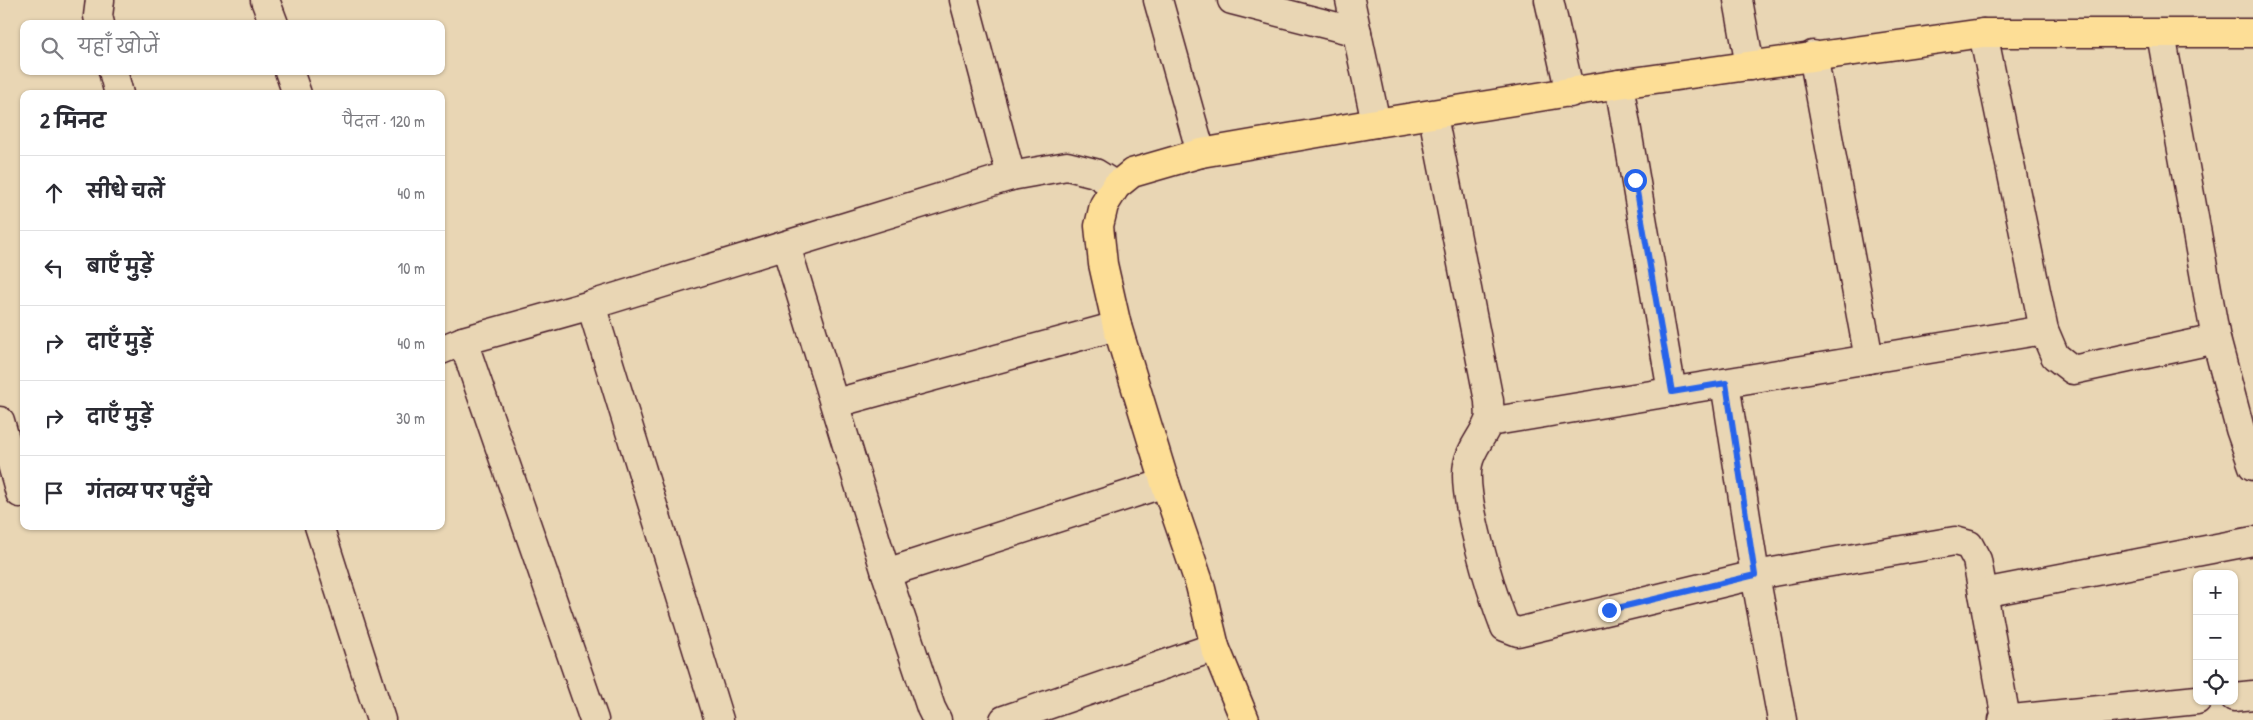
<!DOCTYPE html>
<html lang="hi">
<head>
<meta charset="utf-8">
<style>
  body { margin:0; font-family:"Patrick Hand","Playpen Sans Deva",sans-serif; background:#f7f7f7; color:#2b2b33 }
  .controls { position:absolute; right:15px; bottom:15px; display:grid; overflow:hidden; border-radius:10px; box-shadow:0 1px 4px #0004 }
  .controls button { width:45px; height:45px; display:grid; place-items:center; padding:0; border:0; border-bottom:1px solid #e1e1e2; background:#fff; color:#2b2b33; font:25px sans-serif }
  .stop { position:absolute; width:15px; height:15px; margin:-11px; border:4px solid #2563eb; border-radius:50%; background:#fff }
  .stop.end { background:#2563eb; border-color:#fff; box-shadow:0 1px 5px #0008 }
  .list { margin:0; padding:0; list-style:none }
  h2 { display:flex; justify-content:space-between; align-items:center; height:65px; margin:0; padding:0 20px; font-size:21px }
  h2 small { font-size:16px; font-weight:400; color:#7c7c81 }
  .list li { display:grid; grid-template-columns:32px 1fr auto; gap:15px; align-items:center; box-sizing:border-box; height:75px; padding:0 20px; border-top:1px solid #e1e1e2 }
  .list b { display:block; font-size:19px; white-space:nowrap }
  .list em { font-size:16px; font-style:normal; color:#7c7c81 }
  .icon { flex:none; width:28px; height:28px; fill:none; stroke:currentColor; stroke-width:2; stroke-linecap:round; stroke-linejoin:round }
  .map { position:relative; flex:none; width:2253px; height:720px; overflow:hidden }
  .search { position:absolute; background:#fff; box-shadow:0 1px 4px #0004; left:20px; top:20px; width:425px; height:55px; display:flex; align-items:center; gap:12px; box-sizing:border-box; padding:0 18px; border-radius:10px; color:#7c7c81; font-size:19px }
  .panel { position:absolute; background:#fff; box-shadow:0 1px 4px #0004; left:20px; top:90px; width:425px; height:440px; border-radius:10px }
  .map>svg:first-child { display:block }
  .lines { fill:none; stroke-linecap:round; stroke-linejoin:round }
  .minor-casing { stroke:#4a1f2b; stroke-width:31 }
  .major-casing { stroke:#4a1f2b; stroke-width:31 }
  .minor { stroke:#e9d6b4; stroke-width:28 }
  .major { stroke:#fdde96; stroke-width:28 }
  .route { stroke:#2563eb; stroke-width:6 }
</style>
</head>
<body>
<div class="map">
<svg width="2253" height="720" viewBox="0 0 2253 720">
  <rect width="100%" height="100%" fill="#e9d6b4"/>
  <filter id="ink" filterUnits="userSpaceOnUse"><feTurbulence type="fractalNoise" baseFrequency=".02" numOctaves="2"/><feDisplacementMap in="SourceGraphic" scale="10" xChannelSelector="R" yChannelSelector="G"/><feConvolveMatrix kernelMatrix="1 2 1 2 8 2 1 2 1" color-interpolation-filters="sRGB"/></filter>
  <g filter="url(#ink)">
    <g class="lines">
      <g class="minor-casing">
        <g id="minor">
          <polyline points="265,0 274,24"/>
          <polyline points="964,0 1011,176"/>
          <polyline points="1158,0 1201,153"/>
          <polyline points="1232,0 1357,32"/>
          <polyline points="1350,0 1376,123"/>
          <polyline points="1549,0 1570,93"/>
          <polyline points="1738,0 1750,66"/>
          <polyline points="100,24 98,16 100,0"/>
          <polyline points="1983,33 2044,330 2055,356 2073,370 2216,339"/>
          <polyline points="2161,34 2216,339 2240,429 2253,466"/>
          <polyline points="1813,55 1869,359"/>
          <polyline points="113,71 119,94"/>
          <polyline points="289,71 297,94"/>
          <polyline points="1619,84 1672,392"/>
          <path d="M 1433,116 L 1489,401 C 1489,407 1491,417 1488,423 C 1482,438 1471,448 1468,464 C 1461,496 1492,594 1505,627 L 1518,632 L 1755,575 L 1955,541 L 1969,545 L 1977,560 L 2006,719"/>
          <polyline points="786,246 886,573 931,708 937,720"/>
          <polyline points="591,305 719,720"/>
          <polyline points="463,341 594,720"/>
          <polyline points="441,350 463,341 591,305 1011,176 1067,166 1095,173 1116,186"/>
          <polyline points="1725,383 1755,575 1782,720"/>
          <polyline points="836,403 1117,326"/>
          <polyline points="0,421 20,493"/>
          <polyline points="1489,422 2044,330"/>
          <polyline points="319,526 381,720"/>
          <polyline points="886,573 1165,483"/>
          <polyline points="1983,593 2253,541"/>
          <polyline points="2234,697 2253,695"/>
          <polyline points="1004,720 1215,647"/>
          <polyline points="2003,720 2197,700"/>
        </g>
      </g>
      <g class="major-casing">
        <polyline id="major" points="1245,720 1215,647 1200,585 1165,483 1117,326 1103,264 1099,226 1104,205 1116,186 1132,173 1201,153 1376,123 1619,84 1983,33 2253,33"/>
      </g>
      <use href="#minor" class="minor"/>
      <use href="#major" class="major"/>
    </g>
  </g>
  <g class="lines" filter="url(#ink)">
    <polyline class="route" points="1609,610 1755,575 1726,383 1672,392 1635,180"/>
  </g>
</svg>
<div class="controls">
<button>+</button>
<button>−</button>
<button><svg class="icon" aria-label="locate" viewBox="0 0 24 24"><circle cx="12" cy="12" r="6"/><path d="M12 2v4M12 18v4M2 12h4M18 12h4"/></svg></button>
</div>
<div class="stop" style="left:1635px;top:180px"></div>
<div class="stop end" style="left:1609px;top:610px"></div>
<div class="search"><svg class="icon" aria-label="search" viewBox="0 0 24 24"><circle cx="10" cy="10" r="6"/><path d="M15 15l6 6"/></svg>यहाँ खोजें</div>
<section class="panel">
<h2>2 मिनट<small>पैदल · 120 m</small></h2>
<ul class="list">
<li><svg class="icon" aria-label="ahead" viewBox="0 0 24 24"><path d="M12 20V5M6 11l6-6 6 6"/></svg><div><b>सीधे चलें</b></div><em>40 m</em></li>
<li><svg class="icon" aria-label="left" viewBox="0 0 24 24"><path d="M17 20v-9H6M10 6l-5 5 5 5"/></svg><div><b>बाएँ मुड़ें</b></div><em>10 m</em></li>
<li><svg class="icon" aria-label="right" viewBox="0 0 24 24"><path d="M7 20v-9h11M14 6l5 5-5 5"/></svg><div><b>दाएँ मुड़ें</b></div><em>40 m</em></li>
<li><svg class="icon" aria-label="right" viewBox="0 0 24 24"><path d="M7 20v-9h11M14 6l5 5-5 5"/></svg><div><b>दाएँ मुड़ें</b></div><em>30 m</em></li>
<li><svg class="icon" aria-label="arrive" viewBox="0 0 24 24"><path d="M6 21V4h12l-3 4 3 4H6"/></svg><div><b>गंतव्य पर पहुँचे</b></div></li>
</ul>
</section>
</div>
</body>
</html>
